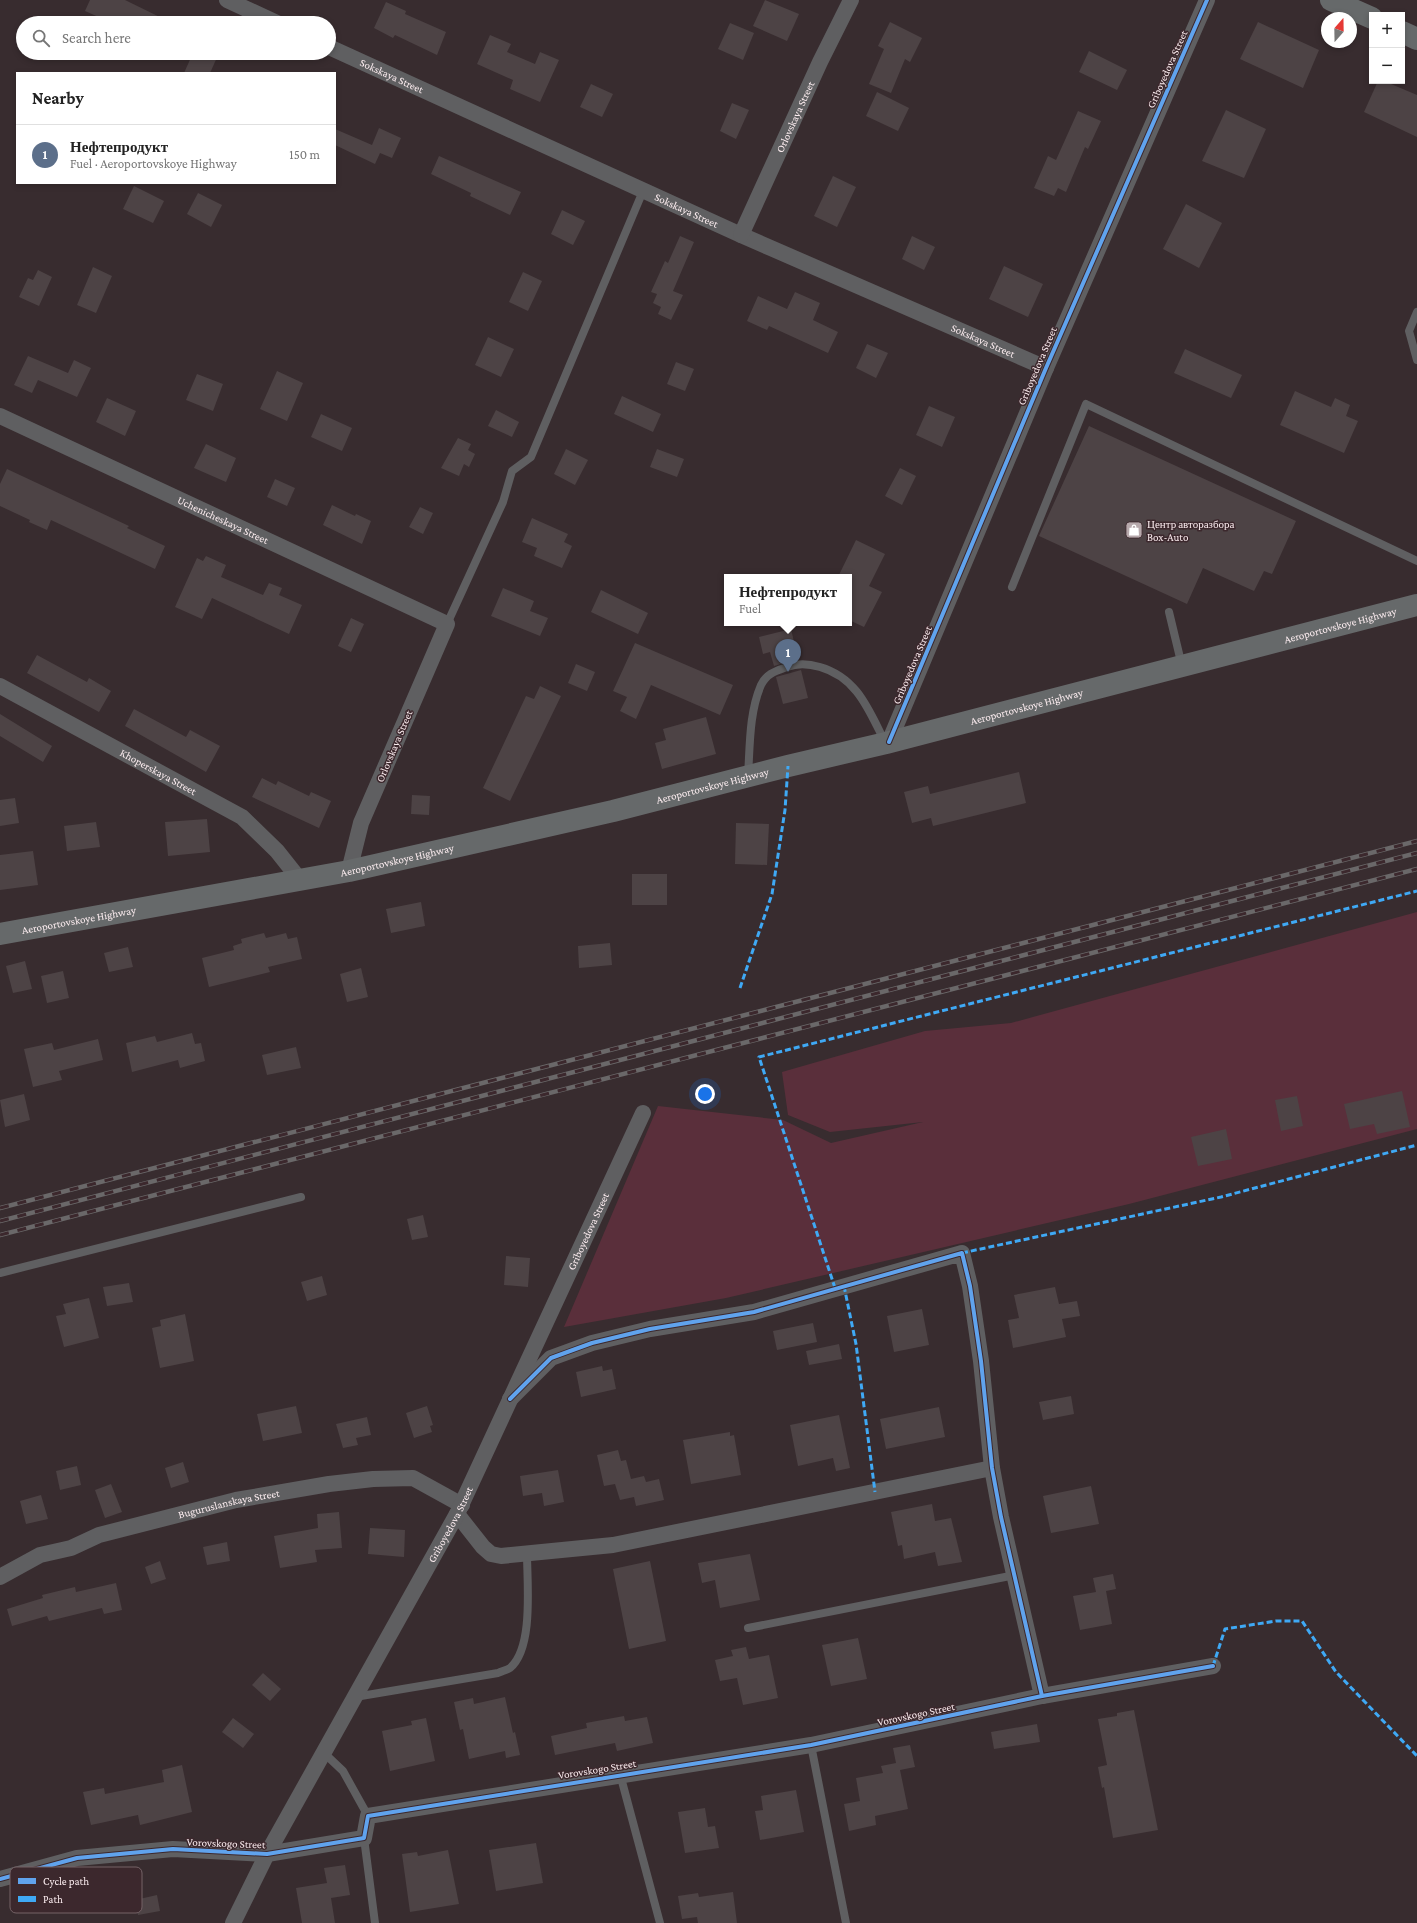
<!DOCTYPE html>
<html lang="en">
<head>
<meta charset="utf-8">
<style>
  body { margin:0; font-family:"Crimson Pro",serif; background:#f6f6f6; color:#222 }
  .controls { position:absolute; right:12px; top:12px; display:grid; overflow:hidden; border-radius:0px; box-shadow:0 2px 6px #0003 }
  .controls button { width:36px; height:36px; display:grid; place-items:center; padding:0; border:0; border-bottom:1px solid #e0e0e0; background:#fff; color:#222; font:20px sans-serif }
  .compass { position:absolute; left:1321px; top:12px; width:36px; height:36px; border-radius:50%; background:#fff; box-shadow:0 2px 6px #0003; rotate:20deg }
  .you { position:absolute; left:705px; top:1094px; width:14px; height:14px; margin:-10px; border:3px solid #fff; border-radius:50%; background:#1a73e8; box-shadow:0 0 0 6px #1a73e833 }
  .badge { display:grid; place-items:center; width:26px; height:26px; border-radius:50%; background:#655f60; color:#fff; font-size:13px; font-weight:700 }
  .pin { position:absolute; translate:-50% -33px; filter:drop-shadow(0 1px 2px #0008) }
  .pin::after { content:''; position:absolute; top:21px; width:14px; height:12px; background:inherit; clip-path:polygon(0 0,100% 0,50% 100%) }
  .popup { position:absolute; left:724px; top:574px; width:128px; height:52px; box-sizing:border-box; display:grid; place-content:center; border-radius:0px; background:#fff; filter:drop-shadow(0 1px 3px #0005); font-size:13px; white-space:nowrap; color:#767676 }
  .popup b { font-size:15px; color:#222 }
  .popup::after { content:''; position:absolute; left:50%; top:100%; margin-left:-8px; border:8px solid transparent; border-top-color:#fff }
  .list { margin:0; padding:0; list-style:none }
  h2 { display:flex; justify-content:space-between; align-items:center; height:52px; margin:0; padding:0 16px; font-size:17px }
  h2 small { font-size:13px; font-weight:400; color:#767676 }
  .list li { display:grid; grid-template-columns:26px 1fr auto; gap:12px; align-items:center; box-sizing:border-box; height:60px; padding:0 16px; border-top:1px solid #e0e0e0 }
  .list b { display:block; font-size:15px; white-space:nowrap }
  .list p { margin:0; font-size:13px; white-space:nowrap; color:#767676 }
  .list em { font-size:13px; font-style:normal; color:#767676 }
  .icon { flex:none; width:22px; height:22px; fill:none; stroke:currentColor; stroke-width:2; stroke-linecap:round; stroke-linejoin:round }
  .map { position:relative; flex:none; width:1417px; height:1923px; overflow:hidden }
  .search { position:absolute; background:#fff; box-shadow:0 2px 6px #0003; left:16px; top:16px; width:320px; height:44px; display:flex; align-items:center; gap:10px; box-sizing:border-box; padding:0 14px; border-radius:22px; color:#767676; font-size:15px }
  .panel { position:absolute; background:#fff; box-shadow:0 2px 6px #0003; left:16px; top:72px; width:320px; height:112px; border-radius:0px }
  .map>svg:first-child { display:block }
  .green { fill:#5a2f3b }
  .building { fill:#4d4345 }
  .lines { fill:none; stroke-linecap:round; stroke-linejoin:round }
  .service { stroke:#5f5f61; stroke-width:8 }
  .minor { stroke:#5f5f61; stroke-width:16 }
  .primary { stroke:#66696a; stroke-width:22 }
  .rail-casing { stroke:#6a6869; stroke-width:4.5 }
  .rail { stroke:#3c282d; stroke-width:3; stroke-dasharray:9; stroke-linecap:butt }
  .quiet { stroke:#3fa9f5; stroke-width:3; stroke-dasharray:6 3; stroke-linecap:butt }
  .cycleway-casing { stroke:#3c282d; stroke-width:6 }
  .cycleway { stroke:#60a3ed; stroke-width:4 }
  .labels { text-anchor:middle; stroke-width:3; stroke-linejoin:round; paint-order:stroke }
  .street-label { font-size:11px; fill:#fbecef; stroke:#3c282d }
  .poi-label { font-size:11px; fill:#fbecef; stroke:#3c282d; text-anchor:start }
  .key { fill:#3c282d; stroke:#756367; stroke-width:1 }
  .key-label { font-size:11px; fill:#fbecef }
</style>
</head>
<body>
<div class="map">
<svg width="1417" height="1923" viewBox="0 0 1417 1923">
  <rect width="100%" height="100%" fill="#382c2f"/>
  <polygon class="green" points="1417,912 1417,1129 1129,1204 726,1298 564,1327 658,1106 783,1120 831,1143 923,1122 830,1132 788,1115 782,1072 925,1031 1011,1023"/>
  <g class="building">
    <polygon points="90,0 125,0 172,23 112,23 85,11"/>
    <polygon points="765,0 799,14 787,41 753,26"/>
    <polygon points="386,2 406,11 405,14 446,32 437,55 395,35 393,38 374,28"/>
    <polygon points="890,22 922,38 910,62 905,59 891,93 869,84 884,49 878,46"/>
    <polygon points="1258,22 1319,50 1303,88 1240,59"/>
    <polygon points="730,23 754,33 743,60 718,49"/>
    <polygon points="490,35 511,44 507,52 535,64 540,52 559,60 540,102 510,89 513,80 477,64"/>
    <polygon points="1089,51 1127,70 1117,90 1079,72"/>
    <polygon points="193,53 219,53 210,73 184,73"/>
    <polygon points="1378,81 1384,81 1417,95 1417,137 1364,112"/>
    <polygon points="591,84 613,94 602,117 580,107"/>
    <polygon points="877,92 909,108 898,131 866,116"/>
    <polygon points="732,103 749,110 736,139 720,131"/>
    <polygon points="1226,110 1266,129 1244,178 1202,161"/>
    <polygon points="1078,111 1101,121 1088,149 1085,147 1066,192 1058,188 1054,196 1034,188 1048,156 1056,160"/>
    <polygon points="379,128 401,138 392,158 380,153 375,164 335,145 335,129 372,145"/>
    <polygon points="439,156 521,192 510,215 470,196 471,193 431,174"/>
    <polygon points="833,176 856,187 837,227 814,216"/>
    <polygon points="134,186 164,201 153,223 123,209"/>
    <polygon points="198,193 222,205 211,227 187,214"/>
    <polygon points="1186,204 1222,223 1199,268 1163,249"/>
    <polygon points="562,210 585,221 573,245 551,234"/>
    <polygon points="680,236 694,242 673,291 683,295 671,320 658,314 661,307 653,303 657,294 651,292 665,261 668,263"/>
    <polygon points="912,236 935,247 924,270 902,259"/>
    <polygon points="1004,266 1043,284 1028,317 989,299"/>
    <polygon points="93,267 112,276 96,313 77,305"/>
    <polygon points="38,270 52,277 39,306 19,297 28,278 33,280"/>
    <polygon points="523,272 542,281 528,311 509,302"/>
    <polygon points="795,292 820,303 813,320 838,332 828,353 769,326 767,330 747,321 758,296 787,309"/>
    <polygon points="488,337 514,349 501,377 475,365"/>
    <polygon points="867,344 888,353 876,378 856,368"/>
    <polygon points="1185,349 1242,375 1231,398 1174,373"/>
    <polygon points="28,356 68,373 74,360 91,368 77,397 38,380 32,393 14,385"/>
    <polygon points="676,362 694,369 685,391 667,384"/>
    <polygon points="277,371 303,383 287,421 260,409"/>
    <polygon points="197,374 223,384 213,411 186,400"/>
    <polygon points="1295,391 1331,407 1335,398 1350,405 1346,416 1358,421 1344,453 1280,425"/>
    <polygon points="622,396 661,414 653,432 614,414"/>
    <polygon points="107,398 136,411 125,436 96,422"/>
    <polygon points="929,406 955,417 942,447 916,435"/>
    <polygon points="496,410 519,422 512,437 488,426"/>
    <polygon points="321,414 352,428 342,451 311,437"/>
    <polygon points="1089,426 1296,521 1272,574 1264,571 1254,591 1203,568 1187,604 1039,536"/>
    <polygon points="458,438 471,444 468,450 475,454 469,467 464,464 459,476 441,468"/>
    <polygon points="206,444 236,458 226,482 194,468"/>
    <polygon points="566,449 588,460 575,485 554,474"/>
    <polygon points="657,449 684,459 677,477 650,467"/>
    <polygon points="900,468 916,476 902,505 885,496"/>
    <polygon points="7,469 129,526 127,528 165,546 155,569 51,520 47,530 29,522 30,520 0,506 0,484"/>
    <polygon points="275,479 295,488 287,506 267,497"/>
    <polygon points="332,505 355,516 356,514 371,521 362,544 323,525"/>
    <polygon points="420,507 433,513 423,534 409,527"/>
    <polygon points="532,518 568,534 564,542 572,546 562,568 534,556 537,548 522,542"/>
    <polygon points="856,540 885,554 869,586 882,592 864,627 849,620 849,577 838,577"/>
    <polygon points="206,556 226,565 221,577 263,595 269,583 282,588 279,595 302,605 289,634 212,598 202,619 175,607 197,558 203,561"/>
    <polygon points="503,588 534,601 530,611 548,618 540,636 491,616"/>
    <polygon points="601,590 648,613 638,634 591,612"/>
    <polygon points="351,618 364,624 351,652 338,646"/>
    <polygon points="791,629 798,659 774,666 770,652 763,654 759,637"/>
    <polygon points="635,643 733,685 720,715 651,685 636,719 620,711 627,697 613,691"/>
    <polygon points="37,655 87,682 89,678 111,691 99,712 27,673"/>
    <polygon points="576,664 595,672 587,691 568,683"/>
    <polygon points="801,670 808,698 783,704 776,677"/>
    <polygon points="540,686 561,696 510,801 483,788 526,696 534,699"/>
    <polygon points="134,709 186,737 190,730 220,746 206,772 125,726"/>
    <polygon points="0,714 52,746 43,762 0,736"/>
    <polygon points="706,717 716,754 662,769 655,743 666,740 663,729"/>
    <polygon points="1019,772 1026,803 933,826 931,818 912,823 904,792 928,786 930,794"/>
    <polygon points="262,778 276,785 278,781 309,796 311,792 331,801 319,828 252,797"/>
    <polygon points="412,795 430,796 429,815 411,814"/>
    <polygon points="15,798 19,823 0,826 0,800"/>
    <polygon points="207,819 210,852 168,856 165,822"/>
    <polygon points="96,822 100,847 67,851 64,826"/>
    <polygon points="736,823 769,824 767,865 735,864"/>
    <polygon points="33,851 38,885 0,890 0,855"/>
    <rect x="632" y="874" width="35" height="31"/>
    <polygon points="421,902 425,926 391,933 386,909"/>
    <polygon points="264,933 266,938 286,933 288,939 297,937 302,959 268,967 270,972 209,987 202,958 234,950 233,946 242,943 241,939"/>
    <polygon points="610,943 612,965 579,968 578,946"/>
    <polygon points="128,947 133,967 109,972 104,953"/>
    <polygon points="25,961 32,989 13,993 6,966"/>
    <polygon points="361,968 368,997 347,1002 340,974"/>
    <polygon points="63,971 69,998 47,1003 41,976"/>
    <polygon points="192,1033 195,1044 201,1043 205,1061 180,1068 178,1060 132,1072 126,1043 155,1036 157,1042"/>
    <polygon points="98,1039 103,1060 59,1071 62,1080 33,1087 24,1049 52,1043 54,1050"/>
    <polygon points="296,1047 301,1068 267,1075 262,1055"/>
    <polygon points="1402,1091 1410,1127 1377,1134 1374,1124 1350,1129 1344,1104"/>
    <polygon points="24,1094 30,1120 5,1127 0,1100"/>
    <polygon points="1297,1096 1303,1126 1281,1131 1275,1100"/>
    <polygon points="1226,1129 1232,1159 1198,1166 1191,1137"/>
    <polygon points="423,1215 428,1237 412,1240 407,1219"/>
    <polygon points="506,1256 530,1258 528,1287 504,1285"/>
    <polygon points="322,1276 327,1295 307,1301 301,1282"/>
    <polygon points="129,1283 133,1302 107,1306 103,1287"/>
    <polygon points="1055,1287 1059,1304 1077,1301 1080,1316 1062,1319 1066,1337 1013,1348 1008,1320 1019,1318 1014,1295"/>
    <polygon points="89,1298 99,1338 64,1347 56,1316 66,1314 63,1304"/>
    <polygon points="922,1309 929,1345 894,1352 887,1316"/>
    <polygon points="185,1314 194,1361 160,1368 152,1328 161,1326 160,1320"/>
    <polygon points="813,1323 817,1342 777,1350 773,1331"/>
    <polygon points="839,1344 842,1359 809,1365 806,1351"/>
    <polygon points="602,1366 603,1371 612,1369 616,1389 581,1397 576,1372"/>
    <polygon points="1071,1396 1074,1414 1043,1420 1039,1402"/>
    <polygon points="296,1406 302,1433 263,1441 257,1414"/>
    <polygon points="427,1406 433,1425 430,1426 432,1432 414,1438 406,1413"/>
    <polygon points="939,1407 945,1437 886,1449 880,1419"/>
    <polygon points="839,1415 850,1468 836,1471 833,1458 798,1466 790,1425"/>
    <polygon points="367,1417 371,1435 356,1438 358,1445 343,1448 336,1424"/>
    <polygon points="730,1432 730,1436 734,1435 741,1475 691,1484 683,1440"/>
    <polygon points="618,1450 621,1461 626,1460 631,1479 644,1476 646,1482 659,1479 664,1500 636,1506 634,1497 620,1500 615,1484 604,1486 597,1455"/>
    <polygon points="183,1462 189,1482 171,1488 165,1468"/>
    <polygon points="77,1466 81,1485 60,1490 56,1471"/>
    <polygon points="558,1470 564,1502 544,1506 542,1493 523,1496 520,1476"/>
    <polygon points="111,1484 122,1512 105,1518 95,1490"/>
    <polygon points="1091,1486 1099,1524 1051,1533 1043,1496"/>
    <polygon points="41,1495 48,1519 26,1524 20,1501"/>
    <polygon points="932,1504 935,1521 951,1518 962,1562 938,1566 935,1552 904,1559 902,1545 898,1546 891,1512"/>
    <polygon points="339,1512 342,1548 315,1550 317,1562 280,1568 274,1536 318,1528 317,1514"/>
    <polygon points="370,1528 405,1530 404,1557 368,1554"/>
    <polygon points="227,1542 230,1561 207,1565 203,1547"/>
    <polygon points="750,1554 760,1600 720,1608 715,1580 702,1583 698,1563"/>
    <polygon points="160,1561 166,1579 151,1584 145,1567"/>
    <polygon points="650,1561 666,1641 629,1649 613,1569"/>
    <polygon points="1113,1574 1116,1589 1106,1591 1112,1624 1080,1630 1073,1596 1096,1592 1093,1578"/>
    <polygon points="116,1583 122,1610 104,1614 102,1608 49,1621 47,1616 12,1626 7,1609 43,1598 42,1595 75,1587 76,1592"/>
    <polygon points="858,1638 867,1679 831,1686 822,1645"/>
    <polygon points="746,1647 749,1659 769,1655 778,1698 743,1705 737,1678 720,1681 715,1660 733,1656 731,1650"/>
    <polygon points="263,1673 281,1689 270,1701 252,1685"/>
    <polygon points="505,1697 513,1733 515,1732 520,1755 506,1758 505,1751 469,1759 463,1729 460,1730 454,1702 473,1698 474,1704"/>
    <polygon points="1134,1710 1158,1830 1113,1838 1104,1787 1102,1788 1098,1767 1107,1765 1098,1719 1117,1716 1117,1713"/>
    <polygon points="624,1716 625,1721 647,1717 653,1743 617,1751 615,1743 555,1755 551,1736 587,1728 586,1723"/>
    <polygon points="233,1718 254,1734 243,1748 222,1732"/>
    <polygon points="426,1718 435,1761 390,1771 382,1731 412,1725 411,1721"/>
    <polygon points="1037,1724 1040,1742 994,1749 991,1732"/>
    <polygon points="910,1745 915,1767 900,1770 908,1809 875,1816 876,1825 849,1831 844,1804 860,1801 856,1778 883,1773 881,1766 896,1763 893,1748"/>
    <polygon points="182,1765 192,1812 140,1825 138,1815 91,1825 83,1792 104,1788 105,1794 164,1782 162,1770"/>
    <polygon points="796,1790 804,1832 760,1840 755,1811 763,1810 761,1796"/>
    <polygon points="705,1808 708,1827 715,1826 719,1848 685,1853 678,1812"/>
    <polygon points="536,1843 543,1883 496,1891 489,1850"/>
    <polygon points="448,1850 459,1904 410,1912 402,1854 417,1852 418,1856"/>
    <polygon points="345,1865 350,1895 331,1898 335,1923 302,1923 296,1888 327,1883 324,1868"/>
    <polygon points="733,1892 737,1923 698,1923 697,1917 682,1919 678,1896 698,1893 699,1897"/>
    <polygon points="157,1895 160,1911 138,1915 135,1900"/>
  </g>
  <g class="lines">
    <g class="service">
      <polyline points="1417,312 1409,331 1417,360"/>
      <polyline points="1012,587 1086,404 1417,561"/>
      <polyline points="1169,612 1182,666"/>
      <polyline points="447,624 503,502 512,471 531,457 643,191"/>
      <path d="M 748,776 C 750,746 749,713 761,685 C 767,673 776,671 787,667 C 797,663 810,664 820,667 C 858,678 869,711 885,742"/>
      <polyline points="0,1273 301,1197"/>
      <polyline points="748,1628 1015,1575"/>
      <path d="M 355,1697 L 498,1673 C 502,1671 507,1670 510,1668 C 534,1648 527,1583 527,1553"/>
      <polyline points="811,1745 846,1923"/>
      <polyline points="324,1753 343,1771 368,1816"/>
      <polyline points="620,1774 660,1923"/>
      <polyline points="364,1838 375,1923"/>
    </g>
    <g class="minor">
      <polyline points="227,0 277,23"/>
      <path id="s1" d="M 329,47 L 741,235 L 1046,368"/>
      <path id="s2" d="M 741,235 L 820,62 L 851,0"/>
      <path id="s3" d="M 0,416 L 447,624 L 361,823 L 349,871"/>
      <path id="s4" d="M 0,686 L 242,817 L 277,851 L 300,880"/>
      <polyline points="889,742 1046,368 1207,0"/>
      <polyline points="510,1399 551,1358 592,1343 650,1329 754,1312 962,1253 970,1286 981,1361 992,1468 1001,1517 1042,1696"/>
      <polyline points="457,1514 483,1547 491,1554 501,1556 613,1545 992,1468"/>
      <path id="s5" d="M 0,1577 L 40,1555 L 71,1548 L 99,1535 L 236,1500 L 329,1484 L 373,1479 L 413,1478 L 462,1505"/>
      <polyline points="0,1879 77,1858 173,1849 267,1854 364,1838 368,1816 811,1745 1042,1696 1213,1666"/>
      <path id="s6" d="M 233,1923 L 267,1854 L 457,1514 L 643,1113"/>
    </g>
    <g class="primary">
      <polyline points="1331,0 1372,18"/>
      <polyline points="1402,32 1417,39"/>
      <path id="s7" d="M 0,934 L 349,871 L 613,811 L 788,766 L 886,743 L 1417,605"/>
    </g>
    <g class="rail-casing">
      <g id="rail">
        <polyline points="0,1208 1417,841"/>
        <polyline points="0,1221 1417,853"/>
        <polyline points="0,1235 1417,869"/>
      </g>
    </g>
    <use href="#rail" class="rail"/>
    <g class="quiet">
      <polyline points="740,988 772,894 785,810 788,766"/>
      <polyline points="962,1253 1221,1197 1417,1145"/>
      <polyline points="844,1286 856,1344 875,1492"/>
      <polyline points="835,1288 759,1057 1417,891"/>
      <polyline points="1213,1666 1225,1629 1276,1621 1302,1621 1336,1672 1417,1756"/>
    </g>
    <g class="cycleway-casing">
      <g id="cycleway">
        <polyline points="889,742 1046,368 1207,0"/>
        <polyline points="510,1399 551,1358 592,1343 650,1329 754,1312 962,1253 970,1286 981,1361 992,1468 1001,1517 1042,1696"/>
        <polyline points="0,1879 77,1858 173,1849 267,1854 364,1838 368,1816 811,1745 1042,1696 1213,1666"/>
      </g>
    </g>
    <use href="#cycleway" class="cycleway"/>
  </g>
  <defs>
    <g id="shop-square" transform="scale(0.9)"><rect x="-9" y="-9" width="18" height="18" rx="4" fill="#b7a9ac" stroke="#3c282d"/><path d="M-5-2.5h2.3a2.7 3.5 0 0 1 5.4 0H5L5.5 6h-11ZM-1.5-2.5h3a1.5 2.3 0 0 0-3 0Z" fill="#fff"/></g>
  </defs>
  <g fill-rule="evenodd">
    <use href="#shop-square" x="1134" y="530"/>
  </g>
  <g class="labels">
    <g class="street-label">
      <text transform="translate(1167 69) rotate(-66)" y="4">Griboyedova Street</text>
      <text dy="4" stroke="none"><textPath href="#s1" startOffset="69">Sokskaya Street</textPath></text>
      <text dy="4" stroke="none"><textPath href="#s2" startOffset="130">Orlovskaya Street</textPath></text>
      <text dy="4" stroke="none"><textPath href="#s1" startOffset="393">Sokskaya Street</textPath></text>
      <text dy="4" stroke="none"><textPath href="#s1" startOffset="717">Sokskaya Street</textPath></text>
      <text transform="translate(1037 366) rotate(-67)" y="4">Griboyedova Street</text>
      <text dy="4" stroke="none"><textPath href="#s3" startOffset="246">Uchenicheskaya Street</textPath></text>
      <text dy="4" stroke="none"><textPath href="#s7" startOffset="1376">Aeroportovskoye Highway</textPath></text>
      <text transform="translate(912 665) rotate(-67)" y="4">Griboyedova Street</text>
      <text dy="4" stroke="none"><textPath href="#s7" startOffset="1052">Aeroportovskoye Highway</textPath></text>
      <text transform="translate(394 746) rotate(-67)" y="4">Orlovskaya Street</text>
      <text dy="4" stroke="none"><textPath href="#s4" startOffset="180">Khoperskaya Street</textPath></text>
      <text dy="4" stroke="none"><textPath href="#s7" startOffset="728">Aeroportovskoye Highway</textPath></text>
      <text dy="4" stroke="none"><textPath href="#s7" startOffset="404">Aeroportovskoye Highway</textPath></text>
      <text dy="4" stroke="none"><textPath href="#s7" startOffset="80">Aeroportovskoye Highway</textPath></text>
      <text dy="4" stroke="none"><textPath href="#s6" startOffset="778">Griboyedova Street</textPath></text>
      <text dy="4" stroke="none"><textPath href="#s5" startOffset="242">Buguruslanskaya Street</textPath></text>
      <text dy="4" stroke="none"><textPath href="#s6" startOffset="454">Griboyedova Street</textPath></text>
      <text transform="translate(916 1714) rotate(-12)" y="4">Vorovskogo Street</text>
      <text transform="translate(597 1769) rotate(-9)" y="4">Vorovskogo Street</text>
      <text transform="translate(226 1843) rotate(2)" y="4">Vorovskogo Street</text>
    </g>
    <g class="poi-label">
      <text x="1147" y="528">Центр авторазбора<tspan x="1147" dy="13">Box-Auto</tspan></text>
    </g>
  </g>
  <rect x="10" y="1867" width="132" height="46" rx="6" class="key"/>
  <rect x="18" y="1878" width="18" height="6" fill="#60a3ed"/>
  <rect x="18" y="1896" width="18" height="6" fill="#3fa9f5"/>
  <g class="key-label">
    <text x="43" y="1885">Cycle path</text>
    <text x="43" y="1903">Path</text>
  </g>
</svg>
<div class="controls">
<button>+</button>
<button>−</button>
</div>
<svg class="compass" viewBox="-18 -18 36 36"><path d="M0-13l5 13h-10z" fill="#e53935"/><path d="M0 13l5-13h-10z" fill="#767676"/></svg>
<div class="you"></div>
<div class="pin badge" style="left:788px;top:672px;background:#5c6f8a">1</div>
<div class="popup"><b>Нефтепродукт</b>Fuel</div>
<div class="search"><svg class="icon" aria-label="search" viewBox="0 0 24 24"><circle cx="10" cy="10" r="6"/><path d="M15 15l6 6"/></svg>Search here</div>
<section class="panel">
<h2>Nearby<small></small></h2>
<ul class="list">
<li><span class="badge" style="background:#5c6f8a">1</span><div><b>Нефтепродукт</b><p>Fuel · Aeroportovskoye Highway</p></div><em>150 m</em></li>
</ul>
</section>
</div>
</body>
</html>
